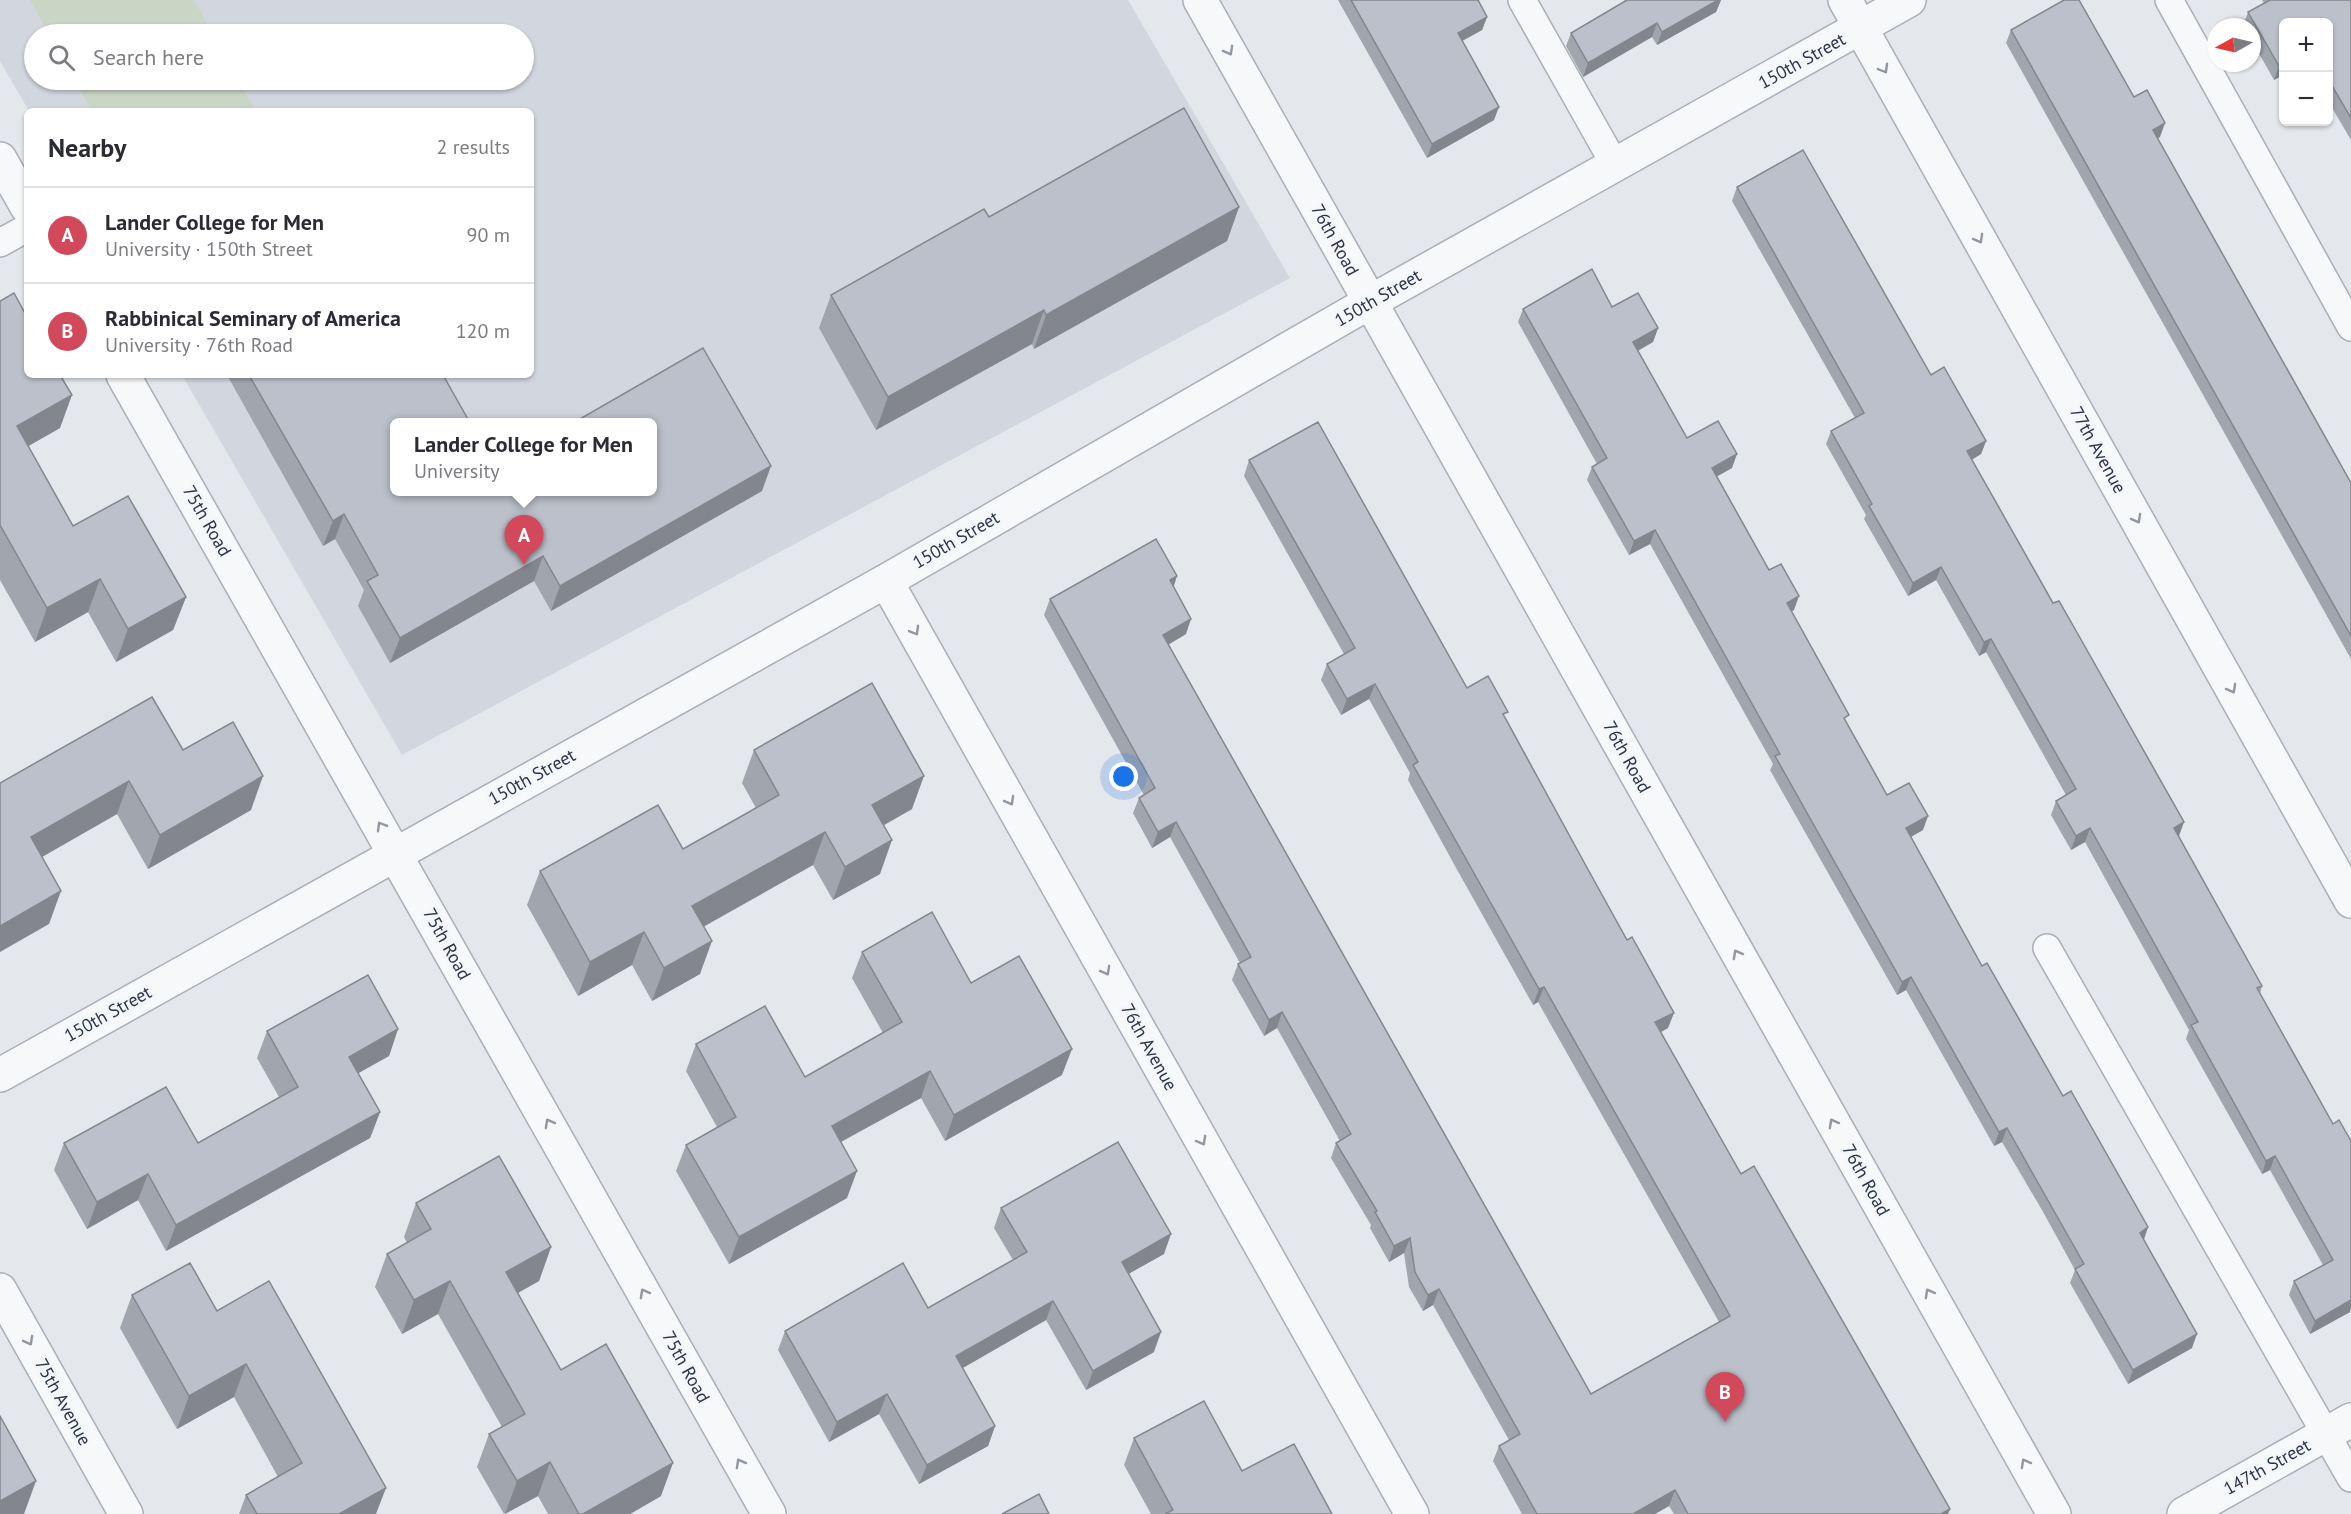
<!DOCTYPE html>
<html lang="en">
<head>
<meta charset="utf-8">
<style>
  body { margin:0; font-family:"PT Sans",sans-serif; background:#f7f7f7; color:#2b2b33 }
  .controls { position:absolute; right:18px; top:18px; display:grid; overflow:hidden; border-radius:9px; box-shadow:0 2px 4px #0004 }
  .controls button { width:54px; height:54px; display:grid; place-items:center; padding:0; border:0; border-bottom:2px solid #e1e1e2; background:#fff; color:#2b2b33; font:30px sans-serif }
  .compass { position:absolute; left:2207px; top:18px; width:54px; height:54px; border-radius:50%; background:#fff; box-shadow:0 2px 4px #0004; rotate:262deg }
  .you { position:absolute; left:1124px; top:777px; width:21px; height:21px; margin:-15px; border:4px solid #fff; border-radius:50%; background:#1a73e8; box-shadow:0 0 0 9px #1a73e833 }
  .badge { display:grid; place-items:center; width:39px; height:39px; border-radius:50%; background:#d1495b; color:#fff; font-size:20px; font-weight:700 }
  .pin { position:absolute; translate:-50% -50px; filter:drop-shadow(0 2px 3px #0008) }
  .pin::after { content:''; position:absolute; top:32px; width:21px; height:18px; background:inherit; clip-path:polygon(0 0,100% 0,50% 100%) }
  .popup { position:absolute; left:390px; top:418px; width:267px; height:78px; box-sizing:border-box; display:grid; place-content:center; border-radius:9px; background:#fff; filter:drop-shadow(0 2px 4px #0005); font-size:20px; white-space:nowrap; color:#7c7c81 }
  .popup b { font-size:22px; color:#2b2b33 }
  .popup::after { content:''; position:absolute; left:50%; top:100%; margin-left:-12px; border:12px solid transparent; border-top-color:#fff }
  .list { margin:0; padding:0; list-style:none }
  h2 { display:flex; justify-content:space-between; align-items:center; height:78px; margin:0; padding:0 24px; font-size:26px }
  h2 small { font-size:20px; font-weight:400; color:#7c7c81 }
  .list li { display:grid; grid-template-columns:39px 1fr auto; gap:18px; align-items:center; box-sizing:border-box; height:96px; padding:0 24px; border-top:2px solid #e1e1e2 }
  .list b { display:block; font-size:22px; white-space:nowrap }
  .list p { margin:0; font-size:20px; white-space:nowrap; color:#7c7c81 }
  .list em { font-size:20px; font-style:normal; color:#7c7c81 }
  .icon { flex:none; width:33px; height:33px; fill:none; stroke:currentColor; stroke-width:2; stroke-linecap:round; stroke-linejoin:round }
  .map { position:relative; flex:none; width:2351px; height:1514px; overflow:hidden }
  .search { position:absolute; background:#fff; box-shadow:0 2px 4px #0004; left:24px; top:24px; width:510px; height:66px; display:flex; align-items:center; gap:15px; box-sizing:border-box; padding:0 21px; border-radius:33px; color:#7c7c81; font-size:22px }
  .panel { position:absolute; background:#fff; box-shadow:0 2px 4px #0004; left:24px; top:108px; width:510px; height:270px; border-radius:9px }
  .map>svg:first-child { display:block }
  .built { fill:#d2d6de; fill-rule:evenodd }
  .pitch { fill:#c9d6c5 }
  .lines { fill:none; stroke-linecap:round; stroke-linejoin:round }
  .service-casing { stroke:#a9aeb7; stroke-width:30 }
  .minor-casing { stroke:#a9aeb7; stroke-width:36 }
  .service { stroke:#f7f8fa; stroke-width:27 }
  .minor { stroke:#f7f8fa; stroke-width:33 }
  .wall { fill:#a1a5ae }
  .shaded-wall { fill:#83868d }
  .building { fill:#bbc0ca; stroke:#83868d; stroke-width:1.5 }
  .oneway { stroke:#9196a0 }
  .labels { text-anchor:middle; stroke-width:6; stroke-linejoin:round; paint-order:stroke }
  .street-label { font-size:18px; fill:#2b3445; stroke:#f4f6f9 }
</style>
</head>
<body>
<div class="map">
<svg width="2351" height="1514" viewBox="0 0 2351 1514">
  <rect width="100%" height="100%" fill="#e4e7ec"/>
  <path class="built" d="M 0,0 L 1128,0 L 1290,278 L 402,755 L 182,375 L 531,375 L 531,111 L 29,111 L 0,61 ZM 34,34 L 524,34 L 524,80 L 34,80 ZM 395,422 L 653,422 L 653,492 L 395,492 Z"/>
  <g class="pitch">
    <polygon points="30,0 194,0 213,34 49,34"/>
    <polygon points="74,80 238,80 256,111 92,111"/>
  </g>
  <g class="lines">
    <g class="service-casing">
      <g id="service">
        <polyline points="1522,0 1615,165"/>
        <polyline points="2169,0 2351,327"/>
        <polyline points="0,243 27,228"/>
        <polyline points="2047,948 2351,1478"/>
      </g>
    </g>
    <g class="minor-casing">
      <g id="minor">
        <polyline points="1200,0 2054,1514"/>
        <polyline points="1845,0 2351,901"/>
        <polyline points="0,159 27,207"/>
        <polyline points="123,375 769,1514"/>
        <polyline points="886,581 1412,1514"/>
        <polyline points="0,1075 886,581 1370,302 1909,0"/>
        <polyline points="0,1290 126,1514"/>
        <polyline points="2184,1514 2351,1420"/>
      </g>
    </g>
    <use href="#service" class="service"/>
    <use href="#minor" class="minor"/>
  </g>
  <g class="wall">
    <polygon points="1338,0 1478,0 1487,17 1482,30 1462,41 1494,120 1427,158"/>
    <polygon points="1624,0 1721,0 1716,12 1657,45 1652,37 1583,77 1566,46 1571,33 1625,1"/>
    <polygon points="2262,0 2351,0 2351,140 2328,101 2328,22 2283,75 2274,80 2252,41 2252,27 2244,27 2243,26 2248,12 2264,3"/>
    <polygon points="2011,30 2134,97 2160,137 2157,138 2351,483 2351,659 2006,43"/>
    <polygon points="1737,187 1931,375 1986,441 1981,454 1972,460 2179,836 2262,986 2260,993 2350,1312 2310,1334 2289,1295 2294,1281 2323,1265 2270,1170 2262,1174 2186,1039 2189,1030 2085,842 2071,850 2051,815 2056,801 2066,795 1986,652 1979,656 1936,580 1908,596 1864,519 1866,515 1826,444 1831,431 1855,418 1732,201"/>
    <polygon points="1239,207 1227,241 1034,349 1032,344 876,430 819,328 831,295 989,217"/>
    <polygon points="0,301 60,428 28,446 73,526 186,597 173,630 116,662 88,612 35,642 0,580"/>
    <polygon points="1612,307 1658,328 1653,342 1638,351 1687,438 1732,468 1717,476 1769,570 1794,610 1791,611 1846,722 1887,795 1923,830 1911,837 1982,966 2063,1096 2148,1227 2144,1240 2192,1348 2128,1384 2070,1283 2075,1270 2042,1210 2002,1142 1994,1146 1906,990 1897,995 1770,770 1773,764 1650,544 1629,555 1587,480 1592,467 1597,464 1518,322 1523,309"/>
    <polygon points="227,375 443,375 395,492 762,491 551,611 534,581 390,663 358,606 364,590 335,539 323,546"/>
    <polygon points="1249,460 1467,688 1506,718 1668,1028 1661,1032 1741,1174 1950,1509 1948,1514 1674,1514 1669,1506 1655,1514 1522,1514 1493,1461 1499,1446 1509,1440 1433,1305 1423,1311 1409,1287 1404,1253 1389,1262 1370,1228 1371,1225 1331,1158 1336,1143 1340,1141 1277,1028 1264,1036 1232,980 1238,964 1240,963 1170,837 1152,848 1133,813 1139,798 1144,795 1044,615 1050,599 1174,587 1186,634 1168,645 1591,1394 1719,1322 1538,1002 1533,1005 1455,866 1408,780 1410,773 1369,699 1341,715 1321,680 1327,664 1344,654 1244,476"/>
    <polygon points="183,750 251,810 148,869 117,814 42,857 49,924 0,783"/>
    <polygon points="754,750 912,809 883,825 880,874 833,900 813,865 703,926 700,974 652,1001 632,965 578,996 527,905 540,871 683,849 756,808 742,783"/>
    <polygon points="862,952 971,983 1062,1075 945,1141 921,1098 841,1142 847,1198 729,1264 676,1171 686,1145 717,1127 686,1071 696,1044 805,1077 883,1033 852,978"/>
    <polygon points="398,1029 389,1056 358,1073 380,1112 370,1138 166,1251 138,1200 87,1229 54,1170 64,1143 198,1143 279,1097 257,1058 267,1031"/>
    <polygon points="416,1203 551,1247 539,1281 518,1293 561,1370 661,1496 630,1514 548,1514 538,1496 504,1514 477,1467 489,1434 502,1427 438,1314 402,1334 375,1287 387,1254 407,1243 404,1237"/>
    <polygon points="1001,1208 1164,1254 1128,1274 1154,1352 1086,1390 1046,1320 962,1368 995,1426 988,1446 919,1484 879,1414 829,1442 778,1350 785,1331 928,1308 1013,1260 994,1228"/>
    <polygon points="132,1295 217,1311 376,1514 239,1514 246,1495 278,1477 234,1397 177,1429 120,1328"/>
    <polygon points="1134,1438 1242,1471 1332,1514 1151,1514 1124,1465"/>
  </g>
  <g class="shaded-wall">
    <polygon points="1718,0 1721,0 1716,12 1657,45 1662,32"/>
    <polygon points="1487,17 1482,30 1453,46 1458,33"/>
    <polygon points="1657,23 1652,37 1583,77 1588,63"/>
    <polygon points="2283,64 2283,75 2274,80 2279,66"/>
    <polygon points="1499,107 1494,120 1427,158 1432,144"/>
    <polygon points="2165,123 2160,137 2148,144 2153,130"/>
    <polygon points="1239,207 1227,241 1034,349 1046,315"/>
    <polygon points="1044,310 1032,344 876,430 888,397"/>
    <polygon points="1658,328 1653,342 1628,356 1633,342"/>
    <polygon points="72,395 60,428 4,460 17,426"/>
    <polygon points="1986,441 1981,454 1962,465 1967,451"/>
    <polygon points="1737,454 1732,468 1707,482 1712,468"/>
    <polygon points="771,466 762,491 551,611 560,586"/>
    <polygon points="344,514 335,539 323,546 333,521"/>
    <polygon points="1655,530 1650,544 1629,555 1634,541"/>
    <polygon points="543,556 534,581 390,663 400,638"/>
    <polygon points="1941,567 1936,580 1908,596 1913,583"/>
    <polygon points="1177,576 1172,592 1170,580"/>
    <polygon points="100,579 88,612 35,642 47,608"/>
    <polygon points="1799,596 1794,610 1782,617 1787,603"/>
    <polygon points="186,597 173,630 116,662 128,629"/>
    <polygon points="1191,619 1186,634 1157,651 1163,635"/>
    <polygon points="1991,639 1986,652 1979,656 1984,642"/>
    <polygon points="1375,684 1369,699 1341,715 1347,699"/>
    <polygon points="263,776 251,810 148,869 160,835"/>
    <polygon points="924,776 912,809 860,839 872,805"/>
    <polygon points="129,781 117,814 19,870 31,837"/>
    <polygon points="1928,816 1923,830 1901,842 1906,828"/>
    <polygon points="1176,822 1170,837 1152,848 1158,832"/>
    <polygon points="2184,822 2179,836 2169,841 2174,828"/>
    <polygon points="2090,828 2085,842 2071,850 2076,836"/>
    <polygon points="825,832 813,865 680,940 692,906"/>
    <polygon points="892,840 880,874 833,900 845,867"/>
    <polygon points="61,891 49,924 0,952 0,926"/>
    <polygon points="644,932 632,965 578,996 590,962"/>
    <polygon points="712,941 700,974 652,1001 664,968"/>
    <polygon points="1911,977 1906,990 1897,995 1902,982"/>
    <polygon points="1544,987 1538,1002 1533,1005 1539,989"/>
    <polygon points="1282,1012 1277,1028 1264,1036 1269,1020"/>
    <polygon points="1674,1013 1668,1028 1650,1038 1655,1022"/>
    <polygon points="398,1029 389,1056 339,1084 349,1057"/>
    <polygon points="1072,1049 1062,1075 945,1141 954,1115"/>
    <polygon points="930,1071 921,1098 822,1152 832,1126"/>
    <polygon points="380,1112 370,1138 166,1251 176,1225"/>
    <polygon points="2007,1128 2002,1142 1994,1146 1999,1132"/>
    <polygon points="2275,1156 2270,1170 2262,1174 2266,1161"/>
    <polygon points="857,1171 847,1198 729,1264 739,1237"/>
    <polygon points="148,1174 138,1200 87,1229 97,1202"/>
    <polygon points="2148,1227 2143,1241 2140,1233"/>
    <polygon points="1171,1234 1164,1254 1114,1282 1122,1262"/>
    <polygon points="1410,1238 1404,1253 1389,1262 1394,1246"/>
    <polygon points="551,1247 539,1281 494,1306 506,1272"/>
    <polygon points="450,1281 438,1314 402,1334 414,1300"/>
    <polygon points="1439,1289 1433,1305 1423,1311 1428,1295"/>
    <polygon points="2351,1290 2351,1308 2350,1312 2310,1334 2315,1321"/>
    <polygon points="1053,1301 1046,1320 949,1376 956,1356"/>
    <polygon points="1161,1332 1154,1352 1086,1390 1093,1371"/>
    <polygon points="2197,1334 2192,1348 2128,1384 2133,1370"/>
    <polygon points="246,1364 234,1397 177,1429 189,1396"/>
    <polygon points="887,1394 879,1414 829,1442 837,1422"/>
    <polygon points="995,1426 988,1446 919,1484 927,1465"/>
    <polygon points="550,1462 538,1496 505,1514 517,1481"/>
    <polygon points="673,1463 661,1496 630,1514 583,1514"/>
    <polygon points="36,1481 24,1514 0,1514 0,1501"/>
    <polygon points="386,1488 376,1514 339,1514"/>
    <polygon points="1675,1490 1669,1506 1655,1514 1633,1514"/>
    <polygon points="1950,1509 1948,1514 1941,1514"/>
  </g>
  <g class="building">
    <polygon points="1351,0 1478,0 1487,17 1458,33 1499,107 1432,144"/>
    <polygon points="1627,0 1718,0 1662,32 1657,23 1588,63 1571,33"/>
    <polygon points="2064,0 2079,0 2134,97 2147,90 2165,123 2153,130 2351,483 2351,636 2011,30"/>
    <polygon points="2270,0 2351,0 2351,118 2328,79 2328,22 2283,22 2283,64 2279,66 2248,12"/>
    <polygon points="1184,108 1239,207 1046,315 1044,310 888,397 831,295 984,209 989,217"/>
    <polygon points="1803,150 1931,375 1944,367 1986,441 1967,451 2053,603 2059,601 2079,636 2184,822 2174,828 2262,986 2257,988 2333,1124 2339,1120 2351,1141 2351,1300 2315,1321 2294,1281 2333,1260 2275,1156 2266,1161 2191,1025 2198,1022 2090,828 2076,836 2056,801 2076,789 1991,639 1984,642 1941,567 1913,583 1869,506 1872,504 1831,431 1864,413 1737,187"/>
    <polygon points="1592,269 1612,307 1638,293 1658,328 1633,342 1687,438 1718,421 1737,454 1712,468 1769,570 1781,564 1799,596 1787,603 1849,715 1844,718 1887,795 1909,783 1928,816 1906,828 1982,966 1987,963 2063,1096 2071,1091 2148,1227 2140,1233 2197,1334 2133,1370 2075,1269 2084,1264 2046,1197 2007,1128 1999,1132 1911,977 1902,982 1775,756 1780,754 1655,530 1634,541 1592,467 1607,458 1523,309"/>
    <polygon points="14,293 27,317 27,375 60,375 72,395 17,426 73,526 128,496 186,597 128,629 100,579 47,608 0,525 0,301"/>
    <polygon points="703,348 771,466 560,586 543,556 400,638 367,581 378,575 344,514 333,521 249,375 443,375 470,423 395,423 395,492 653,492 653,423 573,423"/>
    <polygon points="1318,422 1467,688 1488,676 1508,712 1503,714 1585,864 1627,940 1632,937 1674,1013 1655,1022 1741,1174 1754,1166 1950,1509 1941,1514 1688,1514 1675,1490 1633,1514 1537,1514 1499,1446 1520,1434 1439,1289 1428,1295 1415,1272 1410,1238 1394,1246 1375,1212 1377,1211 1336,1143 1351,1134 1282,1012 1269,1020 1238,964 1251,957 1176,822 1158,832 1139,798 1155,788 1050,599 1156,539 1177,576 1170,580 1191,619 1163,635 1591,1394 1730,1316 1544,987 1539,989 1461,850 1413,765 1418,762 1375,684 1347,699 1327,664 1355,648 1249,460"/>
    <polygon points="872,683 924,776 872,805 892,840 845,867 825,832 692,906 712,941 664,968 644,932 590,962 540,871 658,805 683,849 733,821 779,795 754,750"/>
    <polygon points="152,697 183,750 233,722 263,776 160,835 129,781 31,837 61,891 0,926 0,783"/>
    <polygon points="932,912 971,983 1019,956 1072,1049 954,1115 930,1071 832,1126 857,1171 739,1237 686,1145 736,1117 696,1044 765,1006 805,1077 856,1048 902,1022 862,952"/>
    <polygon points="368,975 398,1029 349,1057 380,1112 176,1225 148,1174 97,1202 64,1143 166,1087 198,1143 298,1087 267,1031"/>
    <polygon points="1118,1142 1171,1234 1122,1262 1161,1332 1093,1371 1053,1301 956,1356 995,1426 927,1465 887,1394 837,1422 785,1331 903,1263 928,1308 1027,1252 1001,1208"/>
    <polygon points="499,1156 551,1247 506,1272 535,1324 561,1370 606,1344 673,1463 583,1514 579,1514 550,1462 517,1481 489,1434 525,1414 450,1281 414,1300 387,1254 431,1229 416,1203"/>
    <polygon points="190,1263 217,1311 269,1281 386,1488 339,1514 257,1514 246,1495 302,1463 246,1364 189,1396 132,1295"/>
    <polygon points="1204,1401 1242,1471 1294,1444 1332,1514 1165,1514 1173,1510 1134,1438"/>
    <polygon points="0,1416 36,1481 0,1501"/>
    <polygon points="1039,1494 1049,1514 1002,1514"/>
  </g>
  <defs><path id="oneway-chevron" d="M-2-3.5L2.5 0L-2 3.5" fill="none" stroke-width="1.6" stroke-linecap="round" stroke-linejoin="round" transform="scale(1.5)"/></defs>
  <g class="oneway">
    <use href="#oneway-chevron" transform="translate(1229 51) rotate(61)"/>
    <use href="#oneway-chevron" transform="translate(1884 69) rotate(60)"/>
    <use href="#oneway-chevron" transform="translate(1979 239) rotate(61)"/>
    <use href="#oneway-chevron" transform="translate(2137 519) rotate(61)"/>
    <use href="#oneway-chevron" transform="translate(915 631) rotate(60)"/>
    <use href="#oneway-chevron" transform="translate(2232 689) rotate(61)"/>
    <use href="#oneway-chevron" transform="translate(1010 801) rotate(61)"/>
    <use href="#oneway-chevron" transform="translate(381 826) rotate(-120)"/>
    <use href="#oneway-chevron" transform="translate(1737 954) rotate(-119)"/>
    <use href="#oneway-chevron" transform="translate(1106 971) rotate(61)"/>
    <use href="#oneway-chevron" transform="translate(549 1123) rotate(-119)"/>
    <use href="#oneway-chevron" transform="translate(1833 1123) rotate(-119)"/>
    <use href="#oneway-chevron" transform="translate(1202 1141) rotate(61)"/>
    <use href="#oneway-chevron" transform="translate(644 1293) rotate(-119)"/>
    <use href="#oneway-chevron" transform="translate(1929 1293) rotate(-119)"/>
    <use href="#oneway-chevron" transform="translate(29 1341) rotate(61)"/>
    <use href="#oneway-chevron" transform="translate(740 1463) rotate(-119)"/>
    <use href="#oneway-chevron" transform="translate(2025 1463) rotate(-119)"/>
  </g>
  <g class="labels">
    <g class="street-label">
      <text transform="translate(1802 61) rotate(-29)" y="6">150th Street</text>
      <text transform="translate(1335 240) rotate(61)" y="6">76th Road</text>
      <text transform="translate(1378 298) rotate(-30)" y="6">150th Street</text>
      <text transform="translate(2098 450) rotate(61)" y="6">77th Avenue</text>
      <text transform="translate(207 521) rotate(60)" y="6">75th Road</text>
      <text transform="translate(956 540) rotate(-30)" y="6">150th Street</text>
      <text transform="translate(1627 757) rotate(61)" y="6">76th Road</text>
      <text transform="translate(532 777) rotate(-29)" y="6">150th Street</text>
      <text transform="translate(447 944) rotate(61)" y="6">75th Road</text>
      <text transform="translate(108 1014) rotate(-29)" y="6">150th Street</text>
      <text transform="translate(1149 1047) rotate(61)" y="6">76th Avenue</text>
      <text transform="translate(1866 1180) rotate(61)" y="6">76th Road</text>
      <text transform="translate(686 1367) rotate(61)" y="6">75th Road</text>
      <text transform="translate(63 1402) rotate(61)" y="6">75th Avenue</text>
      <text transform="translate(2267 1467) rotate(-29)" y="6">147th Street</text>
    </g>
  </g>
</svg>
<div class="controls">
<button>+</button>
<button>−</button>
</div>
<svg class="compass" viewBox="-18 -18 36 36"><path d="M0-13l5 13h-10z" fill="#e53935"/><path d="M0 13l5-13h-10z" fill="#7c7c81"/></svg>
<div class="you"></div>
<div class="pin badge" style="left:524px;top:565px">A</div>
<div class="popup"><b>Lander College for Men</b>University</div>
<div class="pin badge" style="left:1725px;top:1422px">B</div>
<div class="search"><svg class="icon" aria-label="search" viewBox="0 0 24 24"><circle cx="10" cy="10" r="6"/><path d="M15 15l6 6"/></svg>Search here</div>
<section class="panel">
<h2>Nearby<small>2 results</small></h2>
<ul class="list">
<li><span class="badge">A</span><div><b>Lander College for Men</b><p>University · 150th Street</p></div><em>90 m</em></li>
<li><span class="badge">B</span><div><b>Rabbinical Seminary of America</b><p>University · 76th Road</p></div><em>120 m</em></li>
</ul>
</section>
</div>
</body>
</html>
